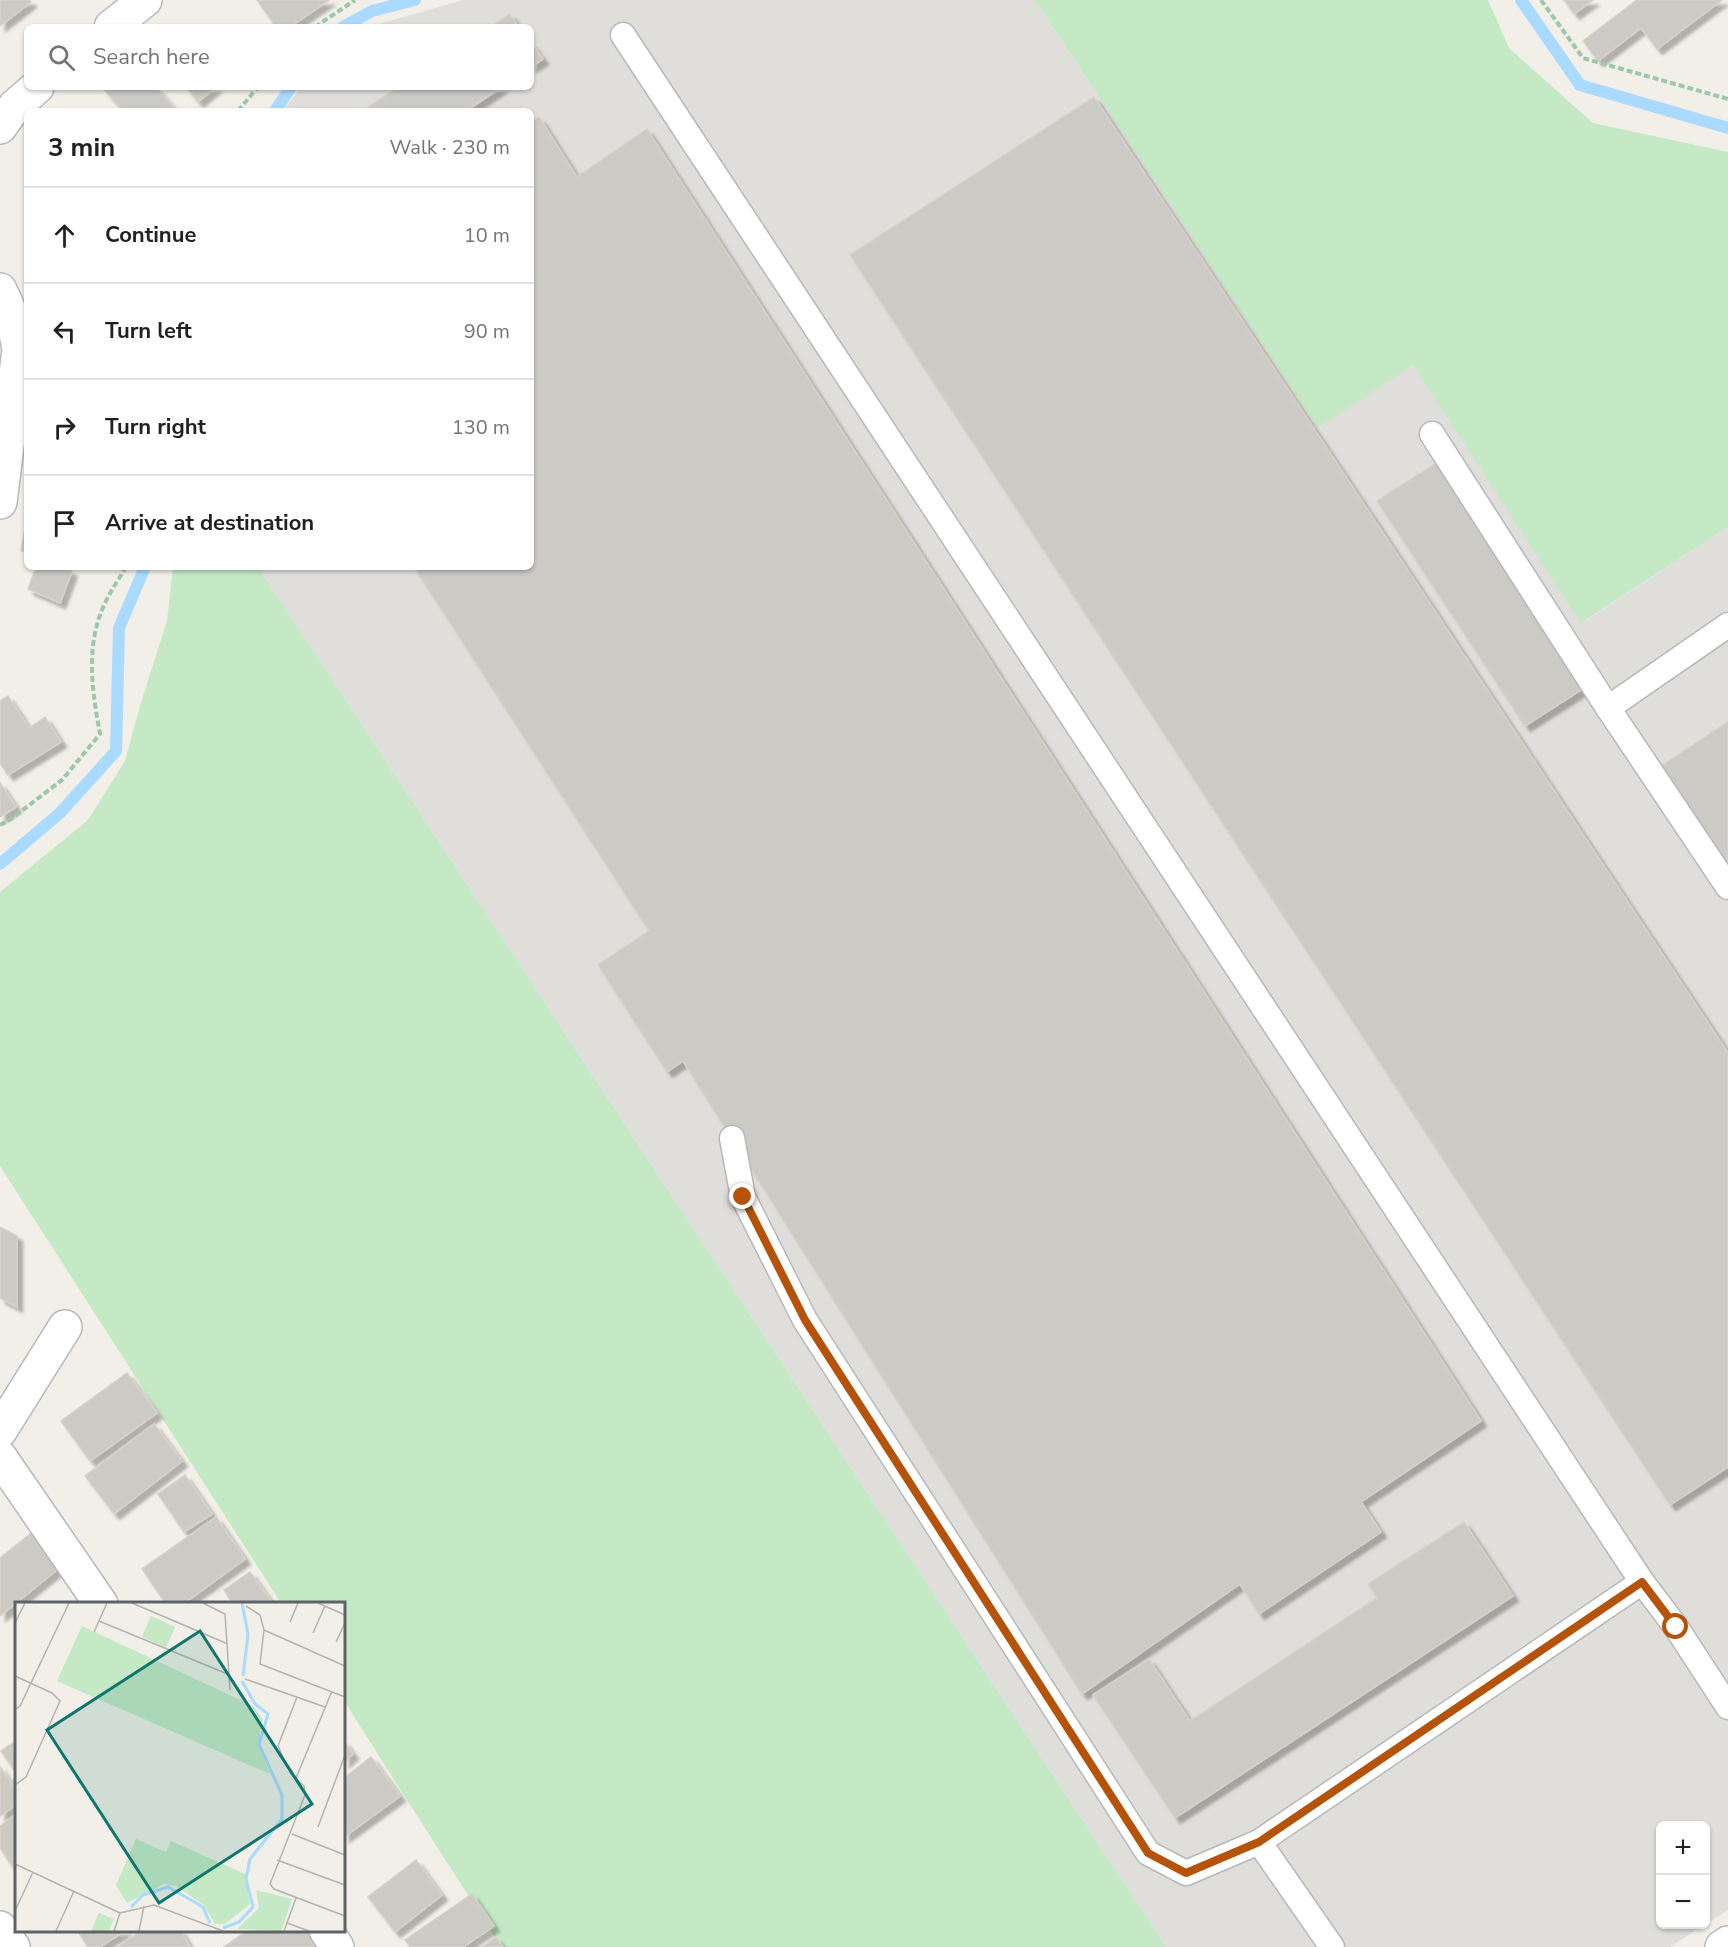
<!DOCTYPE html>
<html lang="en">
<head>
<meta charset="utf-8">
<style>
  body { margin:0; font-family:"Nunito Sans",sans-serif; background:#f2f2f2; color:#202124 }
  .controls { position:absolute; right:18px; bottom:18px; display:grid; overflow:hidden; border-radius:9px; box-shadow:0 2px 4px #0004 }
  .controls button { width:54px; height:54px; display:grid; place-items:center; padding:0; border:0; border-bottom:2px solid #e0e0e0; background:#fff; color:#202124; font:30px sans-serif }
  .stop { position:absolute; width:18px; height:18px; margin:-14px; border:4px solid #b45309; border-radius:50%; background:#fff }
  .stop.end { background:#b45309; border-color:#fff; box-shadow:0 2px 6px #0008 }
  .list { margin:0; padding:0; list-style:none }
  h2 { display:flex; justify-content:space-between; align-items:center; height:78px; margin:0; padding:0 24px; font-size:26px }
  h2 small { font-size:20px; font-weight:400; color:#757577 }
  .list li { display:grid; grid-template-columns:39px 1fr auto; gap:18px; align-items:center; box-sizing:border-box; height:96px; padding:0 24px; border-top:2px solid #e0e0e0 }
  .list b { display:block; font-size:22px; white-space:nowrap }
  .list em { font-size:20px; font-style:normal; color:#757577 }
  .icon { flex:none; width:33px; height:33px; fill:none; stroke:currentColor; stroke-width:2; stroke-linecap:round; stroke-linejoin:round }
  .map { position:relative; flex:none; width:1728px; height:1947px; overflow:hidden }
  .search { position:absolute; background:#fff; box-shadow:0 2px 4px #0004; left:24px; top:24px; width:510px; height:66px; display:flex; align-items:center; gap:15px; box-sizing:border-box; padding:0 21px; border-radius:9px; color:#757577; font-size:22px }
  .panel { position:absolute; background:#fff; box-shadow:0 2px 4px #0004; left:24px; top:108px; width:510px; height:462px; border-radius:9px }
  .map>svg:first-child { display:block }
  .industrial { fill:#e0deda }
  .green { fill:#c5e8c5 }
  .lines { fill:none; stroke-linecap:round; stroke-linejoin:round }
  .stream { stroke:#aadaff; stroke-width:12 }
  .building { fill:#cccac5; stroke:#d6d1c6; stroke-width:1.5; filter:url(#shadow) }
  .lane-casing { stroke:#b5b8bc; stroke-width:27 }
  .street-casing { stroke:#b5b8bc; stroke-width:36 }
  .secondary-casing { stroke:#b6babf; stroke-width:36 }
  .path { stroke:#9cc7a9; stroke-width:4; stroke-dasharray:6 3; stroke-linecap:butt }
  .lane { stroke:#fff; stroke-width:24 }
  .street { stroke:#fff; stroke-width:33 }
  .secondary { stroke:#fff; stroke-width:33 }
  .route { stroke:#b45309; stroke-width:8 }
  .inset-river { fill:none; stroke:#aadaff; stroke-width:3 }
  .inset-road { fill:none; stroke:#b3b3b1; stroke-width:1.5 }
  .view { fill:#0f766e; fill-opacity:0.15; stroke:#0f766e; stroke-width:3 }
  .inset-edge { fill:none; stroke:#5f6368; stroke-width:3 }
</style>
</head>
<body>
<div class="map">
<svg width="1728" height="1947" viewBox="0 0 1728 1947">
  <defs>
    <filter id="shadow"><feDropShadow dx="5.5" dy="5.5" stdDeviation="1.5" flood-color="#0004"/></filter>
  </defs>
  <rect width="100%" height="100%" fill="#f1efe8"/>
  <polygon class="industrial" points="463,0 1035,0 1318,428 1413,364 1582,623 1728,527 1728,1910 1706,1924 1706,1826 1660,1826 1660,1924 1705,1924 1670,1947 1166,1947 258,567 531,567 531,111 283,111 301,87 531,87 531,27 369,27"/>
  <g class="green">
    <polygon points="1035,0 1488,0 1509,48 1593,123 1728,152 1728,527 1581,623 1413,365 1318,428"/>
    <polygon points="173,567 258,567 1166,1947 501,1947 344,1701 344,1604 281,1603 0,1166 0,892 88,820 125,761 140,706 167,621"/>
  </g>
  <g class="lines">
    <g class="stream">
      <polyline points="1521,0 1580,85 1728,128"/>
      <polyline points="343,27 372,11 415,0"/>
      <polyline points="275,111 291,87"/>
      <polyline points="0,864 60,813 116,751 119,628 145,567"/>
    </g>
  </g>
  <g class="building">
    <polygon points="0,0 29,0 31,2 0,26"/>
    <polygon points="257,0 329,0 290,27 276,27"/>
    <polygon points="1564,0 1593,0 1574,14"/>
    <polygon points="1637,0 1722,0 1657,49 1641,28 1598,61 1583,41"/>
    <polygon points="510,14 519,27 490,27"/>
    <polygon points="531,43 543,59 531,67"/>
    <polygon points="156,87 173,107 169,111 122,111 103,88"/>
    <polygon points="186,87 216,87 198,102"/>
    <polygon points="399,87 502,87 466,111 362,111"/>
    <polygon points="1094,97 1728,1053 1728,1467 1670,1505 850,255"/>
    <polygon points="539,117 577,177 647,129 1481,1421 1361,1502 1381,1532 1259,1614 1240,1584 1082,1694 683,1061 667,1072 598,965 649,931 414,567 531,567 531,123"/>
    <polygon points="1436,463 1584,688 1525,726 1377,501"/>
    <polygon points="27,516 27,552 21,551"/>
    <polygon points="36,567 61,567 72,571 60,603 28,589"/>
    <polygon points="8,696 29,728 45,717 61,742 8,775 0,763 0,701"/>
    <polygon points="1728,722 1728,868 1661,766"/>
    <polygon points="0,783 16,807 0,817"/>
    <polygon points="0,1227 17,1236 17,1307 0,1298"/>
    <polygon points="127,1373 157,1413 90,1461 61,1421"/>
    <polygon points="154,1424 182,1461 114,1514 85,1476"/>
    <polygon points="185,1475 212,1514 184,1532 158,1494"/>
    <polygon points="216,1517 245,1559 183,1604 166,1604 142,1569"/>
    <polygon points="1464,1522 1513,1596 1175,1818 1093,1695 1149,1659 1190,1721 1377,1598 1368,1584"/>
    <polygon points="35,1530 63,1565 0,1616 0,1558"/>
    <polygon points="250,1572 273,1604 233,1604 224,1590"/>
    <polygon points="16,1741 16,1773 1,1751"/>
    <polygon points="344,1741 353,1754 344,1762"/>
    <polygon points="371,1757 400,1796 344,1837 344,1778"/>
    <polygon points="0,1767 16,1790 16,1805 0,1816"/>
    <polygon points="16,1814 16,1872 0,1848 0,1826"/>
    <polygon points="416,1860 442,1895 395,1932 368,1897"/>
    <polygon points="472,1894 494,1926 463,1947 410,1947 405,1940"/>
    <polygon points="77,1930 126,1930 100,1947 88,1947"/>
    <polygon points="143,1930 180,1930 190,1947 117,1947"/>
    <polygon points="248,1930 308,1930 317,1944 313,1947 224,1947"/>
    <polygon points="496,1937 503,1947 482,1947"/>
  </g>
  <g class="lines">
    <g class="lane-casing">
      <g id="lane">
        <polyline points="623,35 1642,1582 1676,1627 1728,1707"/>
        <polyline points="1432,434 1608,708 1728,887"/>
        <polyline points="1608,708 1728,625"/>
        <polyline points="732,1138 743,1197 805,1320 1148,1853 1186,1873 1259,1842 1642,1582"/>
        <polyline points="1259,1842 1332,1947"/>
      </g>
    </g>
    <g class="street-casing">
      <g id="street">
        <polyline points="111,27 145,0"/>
        <polyline points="0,127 15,106 37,87"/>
        <path d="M 0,290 C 10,310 16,328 19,350 L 0,502"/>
        <polyline points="0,1431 65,1327"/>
        <polyline points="0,1457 101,1604"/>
        <polyline points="0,1928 13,1947"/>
        <polyline points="326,1930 337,1947"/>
      </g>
    </g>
    <g class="secondary-casing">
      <polyline id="secondary" points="1722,1947 1728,1943"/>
    </g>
    <g class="path">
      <polyline points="1541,0 1583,58 1728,99"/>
      <polyline points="315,27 355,0"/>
      <polyline points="238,111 258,87"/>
      <path d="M 0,825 L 11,819 L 62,780 L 100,734 C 92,690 85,645 105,603 C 111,590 119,579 126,567"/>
    </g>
    <use href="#lane" class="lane"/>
    <use href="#street" class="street"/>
    <use href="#secondary" class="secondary"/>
  </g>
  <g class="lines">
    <polyline class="route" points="743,1197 805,1320 1148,1853 1186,1873 1259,1842 1642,1582 1676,1627"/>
  </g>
  <g transform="translate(15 1602)">
    <rect width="330" height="330" fill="#f1efe8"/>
    <path d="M 136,14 L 160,25 L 151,46 L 127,35 ZM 67,24 L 238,104 L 248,117 L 243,141 L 255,172 L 42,79 ZM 121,237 L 151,250 L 156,239 L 230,272 L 235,302 L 210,322 L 200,322 L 189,303 L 161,284 L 149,282 L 112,301 L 101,283 ZM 241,288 L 277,297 L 266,329 L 222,327 L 244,306 ZM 84,311 L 99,317 L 94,329 L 76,329 Z" fill="#c5e8c5"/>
    <path class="inset-river" d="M 227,1 L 233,32 L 228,74M 116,305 L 128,293 L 153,285 L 188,305 L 195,321M 208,326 L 224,320 L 238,305 L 231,277 L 235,257 L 267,217 L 267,193 L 244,142 L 253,112 L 240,102 L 227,79"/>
    <path class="inset-road" d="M 117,1 L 213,42M 188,1 L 210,12 L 215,88M 303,1 L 330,13M 231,4 L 245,13 L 249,28 L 245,62 L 330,95M 84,19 L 215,73M 275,20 L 283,1M 0,21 L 10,1M 249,28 L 330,64M 79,30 L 92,1M 298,31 L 310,4M 321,40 L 330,21M 0,74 L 37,91 L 45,99 L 11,175 L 0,183M 230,77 L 310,105M 282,95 L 263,144 L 276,172 L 289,184 L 290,193 L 255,282 L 259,287 L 330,314M 0,108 L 5,104 L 54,1M 281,176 L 317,89M 303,225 L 330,153M 277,232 L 330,253M 262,258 L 330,283M 0,262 L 105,311M 0,309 L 18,270M 105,311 L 139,303 L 208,329M 272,321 L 294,329M 41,329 L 59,289M 99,329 L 105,311M 124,329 L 129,304M 269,329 L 281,296"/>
    <path class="view" d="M 185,29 L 297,202 L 144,301 L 32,128 Z"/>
    <rect width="330" height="330" class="inset-edge"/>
  </g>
</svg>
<div class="controls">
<button>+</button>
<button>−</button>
</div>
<div class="stop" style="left:1676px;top:1627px"></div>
<div class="stop end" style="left:743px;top:1197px"></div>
<div class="search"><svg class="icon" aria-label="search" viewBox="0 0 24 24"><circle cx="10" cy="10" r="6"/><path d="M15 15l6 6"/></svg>Search here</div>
<section class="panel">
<h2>3 min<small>Walk · 230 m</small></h2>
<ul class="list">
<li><svg class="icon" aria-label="ahead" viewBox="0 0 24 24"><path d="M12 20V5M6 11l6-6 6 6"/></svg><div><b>Continue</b></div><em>10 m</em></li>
<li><svg class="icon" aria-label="left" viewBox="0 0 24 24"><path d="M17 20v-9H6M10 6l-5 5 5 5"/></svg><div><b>Turn left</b></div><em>90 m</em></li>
<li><svg class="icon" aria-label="right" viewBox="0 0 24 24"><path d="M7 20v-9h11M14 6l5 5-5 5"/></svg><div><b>Turn right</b></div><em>130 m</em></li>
<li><svg class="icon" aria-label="arrive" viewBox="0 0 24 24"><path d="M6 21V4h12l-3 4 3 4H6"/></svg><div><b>Arrive at destination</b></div></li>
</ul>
</section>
</div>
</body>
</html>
